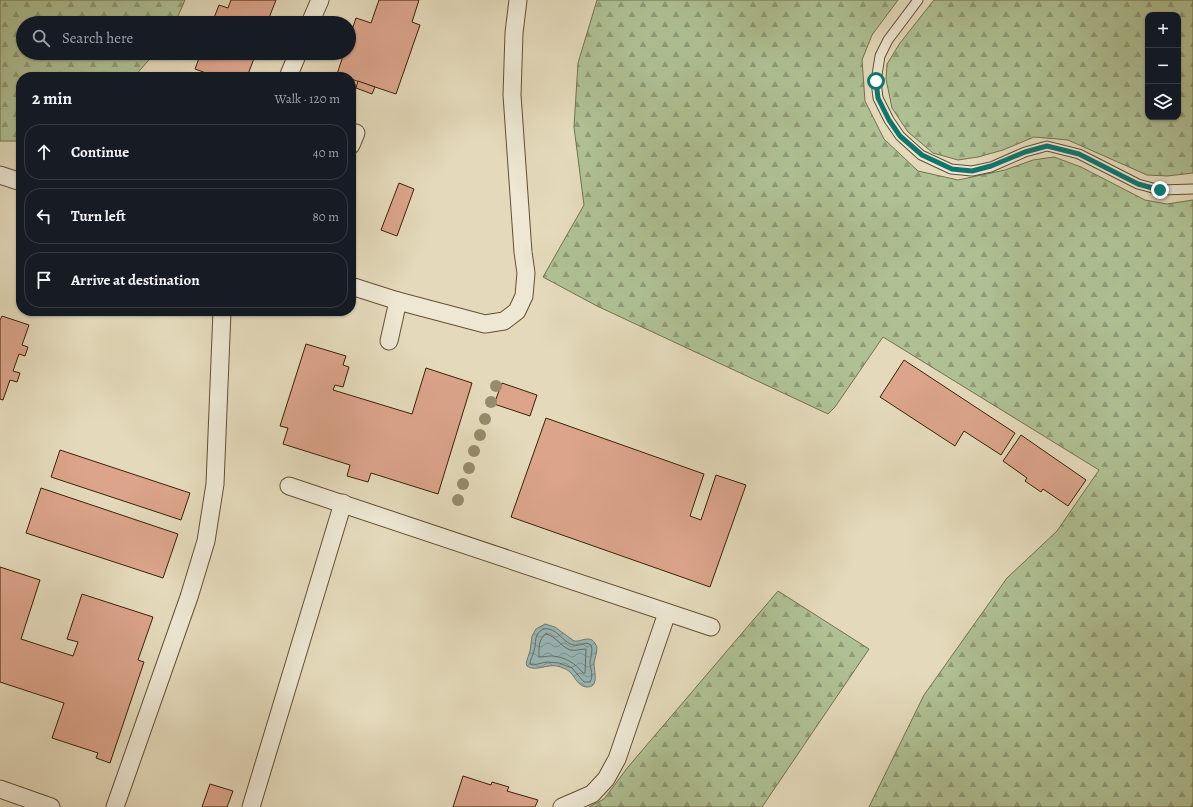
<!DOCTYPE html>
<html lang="en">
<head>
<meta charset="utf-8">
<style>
  body { margin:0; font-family:Alegreya,serif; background:#242831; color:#f1f3f6 }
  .controls { position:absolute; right:12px; top:12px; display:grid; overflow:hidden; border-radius:8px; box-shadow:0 1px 3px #0004 }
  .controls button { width:36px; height:36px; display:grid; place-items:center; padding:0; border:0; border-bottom:1px solid #363941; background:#171b24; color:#f1f3f6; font:20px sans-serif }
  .stop { position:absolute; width:12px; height:12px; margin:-9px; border:3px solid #0f766e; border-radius:50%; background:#fff }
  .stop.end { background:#0f766e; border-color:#fff; box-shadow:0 1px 4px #0008 }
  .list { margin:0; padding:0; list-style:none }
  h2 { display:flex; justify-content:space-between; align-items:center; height:52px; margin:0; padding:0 16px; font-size:17px }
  h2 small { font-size:13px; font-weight:400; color:#9ea1a6 }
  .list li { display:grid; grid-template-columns:26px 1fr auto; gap:12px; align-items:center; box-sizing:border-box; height:56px; margin:0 8px 8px; padding:0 8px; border:1px solid #363941; border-radius:16px }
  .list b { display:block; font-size:15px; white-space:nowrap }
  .list em { font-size:13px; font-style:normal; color:#9ea1a6 }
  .icon { flex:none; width:22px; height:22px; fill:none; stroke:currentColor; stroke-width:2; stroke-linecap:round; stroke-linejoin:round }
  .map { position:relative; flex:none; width:1193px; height:807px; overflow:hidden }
  .search { position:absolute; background:#171b24; box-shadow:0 1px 3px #0004; left:16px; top:16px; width:340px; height:44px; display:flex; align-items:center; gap:10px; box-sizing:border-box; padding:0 14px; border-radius:22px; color:#9ea1a6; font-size:15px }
  .panel { position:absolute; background:#171b24; box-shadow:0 1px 3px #0004; left:16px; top:72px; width:340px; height:244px; border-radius:16px }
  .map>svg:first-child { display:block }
  .forest { fill:url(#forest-firs); stroke:#74724c; fill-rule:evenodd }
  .water { fill:url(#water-waves); stroke:#727c70 }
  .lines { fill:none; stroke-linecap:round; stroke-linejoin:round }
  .shore { stroke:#696d5e; stroke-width:1 }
  .building { fill:#dba48b; stroke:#3a2203 }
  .lane-casing { stroke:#645031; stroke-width:11 }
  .street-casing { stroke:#645031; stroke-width:19 }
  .lane { stroke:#ede7d3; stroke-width:9 }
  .street { stroke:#ede7d3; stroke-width:17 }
  .tree { fill:#968b6a }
  .route { stroke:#0f766e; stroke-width:5 }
</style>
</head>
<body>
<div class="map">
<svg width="1193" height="807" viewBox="0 0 1193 807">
  <defs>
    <pattern id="forest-firs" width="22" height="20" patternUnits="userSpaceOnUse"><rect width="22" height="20" fill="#afc194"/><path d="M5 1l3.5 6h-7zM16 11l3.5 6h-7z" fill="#8f9c77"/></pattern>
    <pattern id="water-waves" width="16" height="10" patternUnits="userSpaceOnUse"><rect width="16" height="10" fill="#98b8b9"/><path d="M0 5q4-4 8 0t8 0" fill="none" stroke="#7d9594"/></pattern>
  </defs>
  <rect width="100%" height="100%" fill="#e4dabb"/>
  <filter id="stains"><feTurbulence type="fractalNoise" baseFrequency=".005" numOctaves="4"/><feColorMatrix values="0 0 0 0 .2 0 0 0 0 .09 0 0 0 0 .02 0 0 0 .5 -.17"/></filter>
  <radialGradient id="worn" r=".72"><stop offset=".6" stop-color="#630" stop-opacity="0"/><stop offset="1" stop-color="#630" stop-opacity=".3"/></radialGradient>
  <g class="forest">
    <polygon points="0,0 185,0 175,23 23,23 23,53 155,53 134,77 21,77 21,141 0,141"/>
    <polygon points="597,0 898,0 872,35 862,60 865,101 884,139 918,171 958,180 1005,170 1033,160 1054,157 1081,167 1145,200 1167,204 1193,200 1193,807 869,807 924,695 1007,578 1057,531 1099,470 883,337 835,407 828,414 597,306 543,277 584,205 574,127 578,63"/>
    <path d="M 934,0 L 1193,0 L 1193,173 L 1167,176 L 1147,175 L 1068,140 L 1034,137 L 1003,150 L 978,157 L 958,160 L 933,153 L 908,132 L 892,108 L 886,79 L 887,64 L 900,43 ZM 1148,15 L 1178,15 L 1178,117 L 1148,117 Z"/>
    <polygon points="778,591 869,649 762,807 589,807 604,799 628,767"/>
  </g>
  <path class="water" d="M 545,624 L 555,627 L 574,641 C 580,642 586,637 592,640 C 594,641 596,645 597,647 C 597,652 595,658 594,663 C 594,671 600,688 586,687 C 578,686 575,677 570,672 C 567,669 561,667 557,666 C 547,664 535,672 527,666 L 526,663 L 530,651 L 532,636 L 536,629 Z"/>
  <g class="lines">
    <g class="shore">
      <path d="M 543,629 C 557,626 562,643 574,645 C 578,646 583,644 587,643 L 591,645 C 593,650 591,656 590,662 C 590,669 594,676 590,682 L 584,682 L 572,668 L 559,663 L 547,662 L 533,665 L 530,664 C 530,659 533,656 534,651 C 537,641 533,635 543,629 Z"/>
      <path d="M 546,634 C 556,636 560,646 570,650 C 576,651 581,649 586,649 L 585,673 L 583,673 C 575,663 565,657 552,656 C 547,656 543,657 539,657 C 539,650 538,638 546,634 Z"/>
    </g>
  </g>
  <g class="building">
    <polygon points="231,0 276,0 267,23 212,23 219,5 228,8"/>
    <polygon points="379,0 419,0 412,22 420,25 396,94 351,79 351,77 346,77 337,74 344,53 349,53 349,39 356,18 371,23"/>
    <polygon points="201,53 256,53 247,77 217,77 195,69"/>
    <polygon points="358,81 375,87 372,94 356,88"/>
    <polygon points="399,183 414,189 397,236 381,230"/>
    <polygon points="2,316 29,325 22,345 28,347 25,356 19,354 13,371 20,373 17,382 10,380 3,400 0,399 0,320"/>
    <polygon points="306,344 346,356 343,365 349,367 343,387 335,385 333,390 412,414 426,368 472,383 438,494 371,473 368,482 347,476 350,465 283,444 288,428 280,426"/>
    <polygon points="904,360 1015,433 1001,455 964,431 955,446 880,397"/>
    <polygon points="502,383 537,395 530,416 494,404"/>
    <polygon points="546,418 704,474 690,516 701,520 716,475 746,485 710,587 511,517"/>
    <polygon points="1021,435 1086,480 1068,506 1043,489 1041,492 1025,481 1027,478 1003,461"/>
    <polygon points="60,450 190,493 181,520 51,477"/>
    <polygon points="41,488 178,534 163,578 26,533"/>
    <polygon points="0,567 40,580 21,639 73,656 78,642 67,639 82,594 153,617 138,660 144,662 110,763 96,758 98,753 52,738 64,703 0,682"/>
    <polygon points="463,776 491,785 492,782 509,787 507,791 538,800 535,807 453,807"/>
    <polygon points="210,784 233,791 227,807 202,807"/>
  </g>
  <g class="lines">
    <g class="lane-casing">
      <polyline id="lane" points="918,0 888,40 880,56 876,81 878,98 889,120 900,136 921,155 951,169 972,171 991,167 1025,152 1047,146 1079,154 1138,184 1160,190 1193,189"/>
    </g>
    <g class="street-casing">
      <g id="street">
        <polyline points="310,23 320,0"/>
        <polyline points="288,77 298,53"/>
        <polyline points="351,145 356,133"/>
        <polyline points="0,175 21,182"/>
        <polyline points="351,286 398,301 485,324 504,321 517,311 524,296 526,273 523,252 512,95 514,33 518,0"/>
        <polyline points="389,341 398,301"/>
        <polyline points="289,486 711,627"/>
        <polyline points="0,789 51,807"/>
        <polyline points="115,807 189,597 206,541 215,484 222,311"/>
        <polyline points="251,807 343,503"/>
        <polyline points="562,807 592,794 606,779 617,759 667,613"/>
      </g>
    </g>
    <use href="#lane" class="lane"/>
    <use href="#street" class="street"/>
  </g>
  <g class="tree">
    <circle cx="496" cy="386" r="6"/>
    <circle cx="491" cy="402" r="6"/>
    <circle cx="485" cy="419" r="6"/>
    <circle cx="480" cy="435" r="6"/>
    <circle cx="474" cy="451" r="6"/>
    <circle cx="469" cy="468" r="6"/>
    <circle cx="463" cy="484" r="6"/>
    <circle cx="458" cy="500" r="6"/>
  </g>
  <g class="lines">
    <polyline class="route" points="876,81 878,98 889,120 900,136 922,155 952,169 972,171 991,166 1025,152 1047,146 1079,154 1138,184 1160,190"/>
  </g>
  <rect width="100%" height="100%" filter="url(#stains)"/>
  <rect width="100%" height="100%" fill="url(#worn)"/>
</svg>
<div class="controls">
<button>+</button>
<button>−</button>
<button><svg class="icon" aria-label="layers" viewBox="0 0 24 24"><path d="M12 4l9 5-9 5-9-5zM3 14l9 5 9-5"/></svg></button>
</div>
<div class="stop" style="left:876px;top:81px"></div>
<div class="stop end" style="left:1160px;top:190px"></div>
<div class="search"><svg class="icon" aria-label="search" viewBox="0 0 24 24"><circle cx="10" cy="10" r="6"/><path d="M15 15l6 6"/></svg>Search here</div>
<section class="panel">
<h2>2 min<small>Walk · 120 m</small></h2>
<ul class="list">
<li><svg class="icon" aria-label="ahead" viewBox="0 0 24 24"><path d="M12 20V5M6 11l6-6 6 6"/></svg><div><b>Continue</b></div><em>40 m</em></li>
<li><svg class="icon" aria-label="left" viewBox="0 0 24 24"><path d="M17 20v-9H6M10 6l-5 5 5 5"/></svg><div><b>Turn left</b></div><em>80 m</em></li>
<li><svg class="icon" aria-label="arrive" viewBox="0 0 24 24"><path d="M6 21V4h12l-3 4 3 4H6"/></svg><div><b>Arrive at destination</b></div></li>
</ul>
</section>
</div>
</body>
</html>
